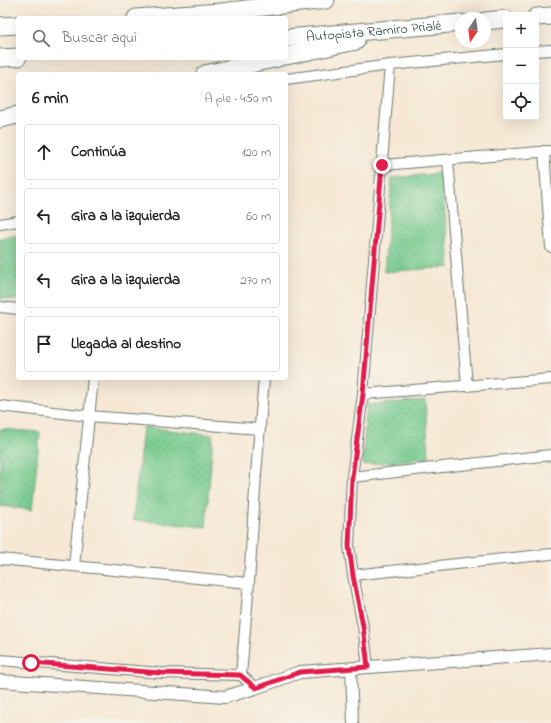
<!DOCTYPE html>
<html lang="es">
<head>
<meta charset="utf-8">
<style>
  body { margin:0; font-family:"Indie Flower",sans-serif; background:#f2f2f2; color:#222 }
  .controls { position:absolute; right:12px; top:12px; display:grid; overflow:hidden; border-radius:4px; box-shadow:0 4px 16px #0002 }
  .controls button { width:36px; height:36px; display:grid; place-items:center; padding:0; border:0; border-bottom:1px solid #e0e0e0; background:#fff; color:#222; font:20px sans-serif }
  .compass { position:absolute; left:455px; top:12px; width:36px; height:36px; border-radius:50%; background:#fff; box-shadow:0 4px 16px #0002; rotate:193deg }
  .stop { position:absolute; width:12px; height:12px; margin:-9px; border:3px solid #e11d48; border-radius:50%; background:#fff }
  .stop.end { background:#e11d48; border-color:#fff; box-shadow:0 1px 4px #0008 }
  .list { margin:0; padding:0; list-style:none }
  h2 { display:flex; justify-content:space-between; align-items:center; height:52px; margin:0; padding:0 16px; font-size:17px }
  h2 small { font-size:13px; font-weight:400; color:#767676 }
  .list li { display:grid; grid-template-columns:26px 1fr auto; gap:12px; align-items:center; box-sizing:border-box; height:56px; margin:0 8px 8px; padding:0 8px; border:1px solid #e0e0e0; border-radius:4px }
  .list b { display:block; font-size:15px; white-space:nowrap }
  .list em { font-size:13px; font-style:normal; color:#767676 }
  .icon { flex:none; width:22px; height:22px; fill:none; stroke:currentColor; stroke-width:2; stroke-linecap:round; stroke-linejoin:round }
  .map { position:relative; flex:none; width:551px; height:723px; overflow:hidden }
  .search { position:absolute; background:#fff; box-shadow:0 4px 16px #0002; left:16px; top:16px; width:272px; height:44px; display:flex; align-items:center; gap:10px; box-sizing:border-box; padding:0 14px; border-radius:4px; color:#767676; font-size:15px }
  .panel { position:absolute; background:#fff; box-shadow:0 4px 16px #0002; left:16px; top:72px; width:272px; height:308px; border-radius:4px }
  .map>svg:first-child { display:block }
  .green { fill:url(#green-dots); stroke:#4a8462 }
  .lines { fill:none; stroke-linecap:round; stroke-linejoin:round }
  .minor-casing { stroke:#6a796c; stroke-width:12 }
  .tertiary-casing { stroke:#6a796c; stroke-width:14 }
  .trunk-casing { stroke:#6a796c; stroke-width:19 }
  .minor { stroke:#fff; stroke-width:10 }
  .tertiary { stroke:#fff; stroke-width:12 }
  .trunk { stroke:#fff; stroke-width:17 }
  .route { stroke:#e11d48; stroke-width:5 }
  .labels { text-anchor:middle; stroke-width:3; stroke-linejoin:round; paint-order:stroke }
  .street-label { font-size:14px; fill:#1f3d34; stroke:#f7f3e8 }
</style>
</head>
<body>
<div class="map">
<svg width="551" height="723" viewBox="0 0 551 723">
  <defs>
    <pattern id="green-dots" width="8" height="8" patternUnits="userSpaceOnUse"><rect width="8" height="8" fill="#76cb8f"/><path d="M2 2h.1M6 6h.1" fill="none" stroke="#60a676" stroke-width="1.8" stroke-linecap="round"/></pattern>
  </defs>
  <rect width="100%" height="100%" fill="#f7f3e8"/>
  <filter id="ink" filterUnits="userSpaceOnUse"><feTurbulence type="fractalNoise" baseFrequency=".025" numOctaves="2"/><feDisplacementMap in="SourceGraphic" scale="8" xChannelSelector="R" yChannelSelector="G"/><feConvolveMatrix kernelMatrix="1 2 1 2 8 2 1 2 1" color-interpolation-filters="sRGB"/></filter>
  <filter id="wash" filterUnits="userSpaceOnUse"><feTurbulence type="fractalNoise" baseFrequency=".012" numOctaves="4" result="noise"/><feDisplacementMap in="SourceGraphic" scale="16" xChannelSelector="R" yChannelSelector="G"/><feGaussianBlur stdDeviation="0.9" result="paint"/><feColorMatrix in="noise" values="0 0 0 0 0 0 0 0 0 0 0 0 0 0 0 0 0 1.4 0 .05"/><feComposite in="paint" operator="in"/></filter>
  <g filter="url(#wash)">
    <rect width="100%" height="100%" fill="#f6e8d5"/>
    <g class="green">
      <polygon points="441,173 450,267 384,272 392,178"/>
      <polygon points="18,235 18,300 0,298 0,238"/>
      <polygon points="425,400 429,458 362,465 367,405"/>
      <polygon points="143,427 213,435 206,527 133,520"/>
      <polygon points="0,429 40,432 32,510 0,506"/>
    </g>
  </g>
  <g filter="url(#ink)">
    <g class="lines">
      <g class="minor-casing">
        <g id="minor">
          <polyline points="536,51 551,50"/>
          <polyline points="286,79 390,65 506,54"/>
          <polyline points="544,151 551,247"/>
          <polyline points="448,160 467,386"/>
          <polyline points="383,165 551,151"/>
          <polyline points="0,224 18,221"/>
          <polyline points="0,307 18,309"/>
          <polyline points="363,394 551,379"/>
          <polyline points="0,406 89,416 260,429"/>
          <polyline points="352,477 551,455"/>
          <polyline points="0,559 249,583"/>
          <polyline points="74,566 93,378"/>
          <polyline points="353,575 551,554"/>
          <polyline points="0,660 161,673 241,675"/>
          <polyline points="368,667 363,626 353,575 349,546 352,477 363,394 390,65"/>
          <polyline points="351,668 353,723"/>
          <polyline points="255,688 241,675 249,583 256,474 264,378"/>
        </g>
      </g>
      <g class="tertiary-casing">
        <polyline id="tertiary" points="0,681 225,697 255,688 300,672 551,654"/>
      </g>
      <g class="trunk-casing">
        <g id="trunk">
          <polyline points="536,17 551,16"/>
          <polyline points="136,18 221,12 326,0"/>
          <polyline points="485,21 506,19"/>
          <polyline points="0,26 18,25"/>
          <path id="s1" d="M 286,38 L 461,23"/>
          <polyline points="286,56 356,41"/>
          <polyline points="0,58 18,57"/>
          <polyline points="205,74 278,58"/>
          <polyline points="0,119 18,115"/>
        </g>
      </g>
      <use href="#minor" class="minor"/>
      <use href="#tertiary" class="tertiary"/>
      <use href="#trunk" class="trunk"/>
    </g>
  </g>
  <g class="lines" filter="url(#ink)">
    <polyline class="route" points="31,663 161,673 240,675 256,688 300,672 368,667 363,626 353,576 349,546 352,477 363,394 382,165"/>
  </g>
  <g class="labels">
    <g class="street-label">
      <text dy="5" stroke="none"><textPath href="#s1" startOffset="88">Autopista Ramiro Prialé</textPath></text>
    </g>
  </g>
</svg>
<div class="controls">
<button>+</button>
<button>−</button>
<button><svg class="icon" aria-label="locate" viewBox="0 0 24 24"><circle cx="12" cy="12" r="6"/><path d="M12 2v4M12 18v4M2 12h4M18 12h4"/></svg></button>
</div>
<svg class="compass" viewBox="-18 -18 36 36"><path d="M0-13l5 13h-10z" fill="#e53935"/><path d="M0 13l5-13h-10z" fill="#767676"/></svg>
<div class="stop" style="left:31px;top:663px"></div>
<div class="stop end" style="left:382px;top:165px"></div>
<div class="search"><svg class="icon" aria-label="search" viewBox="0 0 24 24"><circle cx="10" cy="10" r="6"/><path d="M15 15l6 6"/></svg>Buscar aquí</div>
<section class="panel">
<h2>6 min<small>A pie · 450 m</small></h2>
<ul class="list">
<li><svg class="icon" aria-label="ahead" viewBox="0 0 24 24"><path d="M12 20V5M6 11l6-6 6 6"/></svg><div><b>Continúa</b></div><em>120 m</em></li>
<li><svg class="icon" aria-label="left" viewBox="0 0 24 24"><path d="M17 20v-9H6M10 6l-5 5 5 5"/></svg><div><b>Gira a la izquierda</b></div><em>60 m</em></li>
<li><svg class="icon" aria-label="left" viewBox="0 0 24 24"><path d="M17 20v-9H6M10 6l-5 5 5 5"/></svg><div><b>Gira a la izquierda</b></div><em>270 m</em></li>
<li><svg class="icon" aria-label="arrive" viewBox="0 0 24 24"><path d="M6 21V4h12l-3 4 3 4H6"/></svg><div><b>Llegada al destino</b></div></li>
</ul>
</section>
</div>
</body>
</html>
